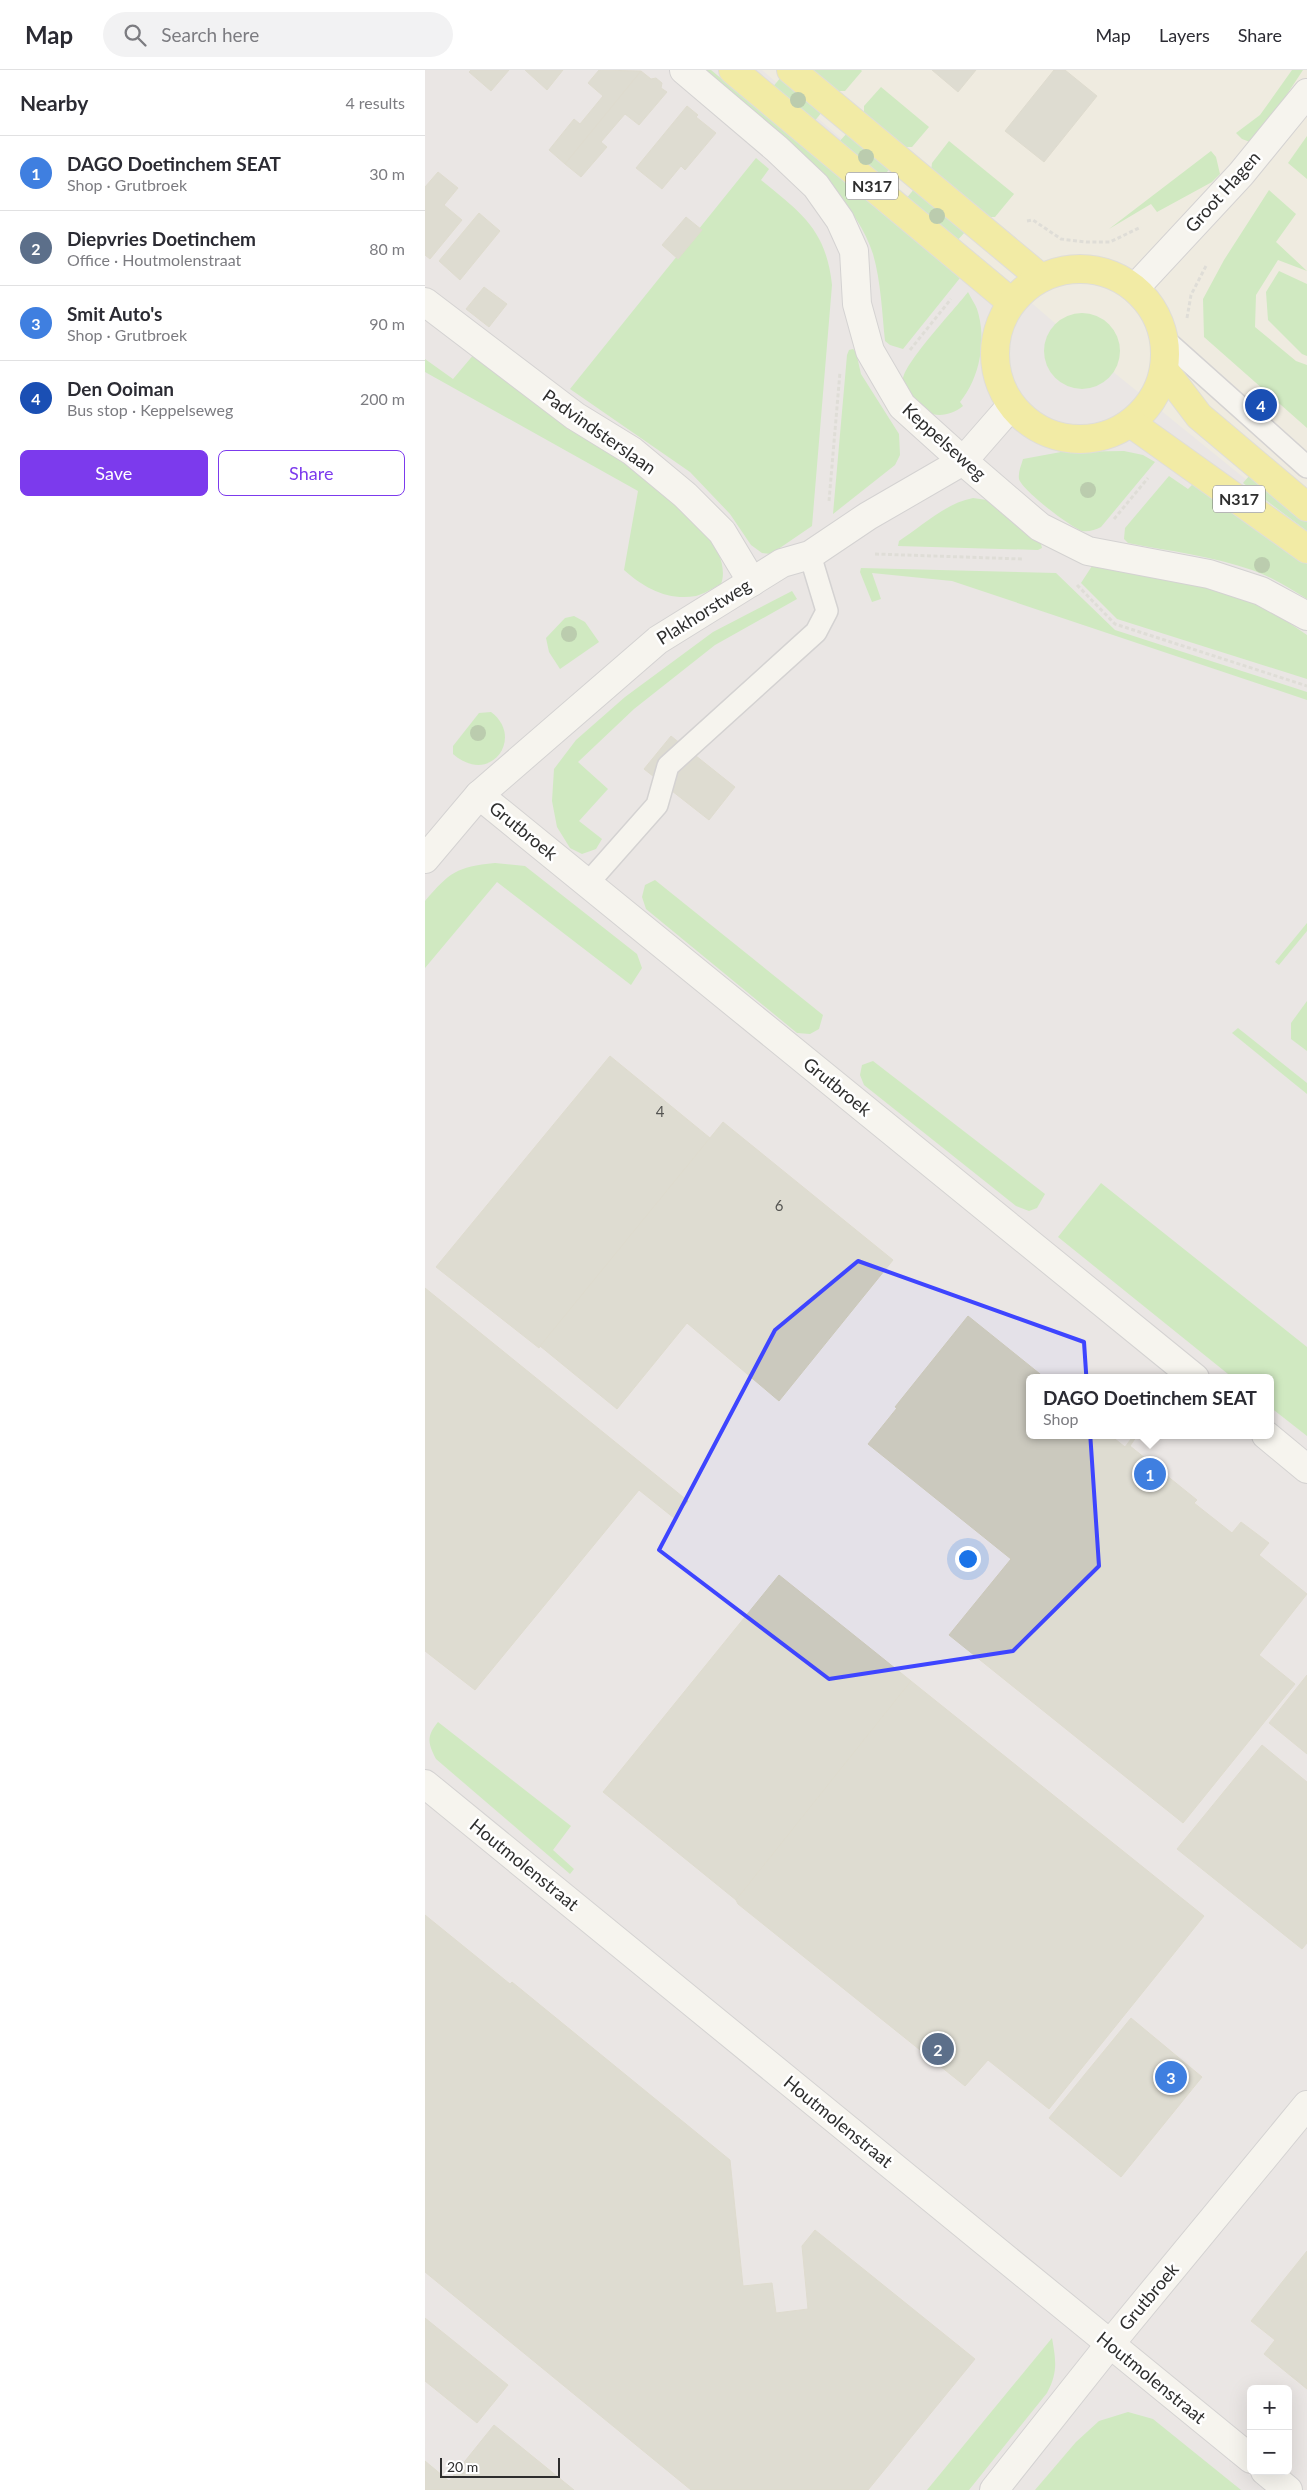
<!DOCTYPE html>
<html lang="en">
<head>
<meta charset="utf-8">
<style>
  body { margin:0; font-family:Lato,sans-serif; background:#f2f2f3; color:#2b2b33 }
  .controls { position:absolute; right:15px; bottom:15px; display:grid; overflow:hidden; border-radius:8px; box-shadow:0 5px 20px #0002 }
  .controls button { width:45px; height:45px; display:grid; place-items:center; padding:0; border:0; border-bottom:1px solid #e1e1e2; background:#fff; color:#2b2b33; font:25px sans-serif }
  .scale { position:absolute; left:15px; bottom:12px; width:120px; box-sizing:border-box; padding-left:5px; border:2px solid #2e2e2e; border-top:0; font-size:14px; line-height:18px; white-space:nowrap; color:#2e2e2e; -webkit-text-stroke:4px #fff; paint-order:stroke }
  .you { position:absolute; left:542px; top:1488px; width:18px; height:18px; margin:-12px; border:4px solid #fff; border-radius:50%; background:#1a73e8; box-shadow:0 0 0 8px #1a73e833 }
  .badge { display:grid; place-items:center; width:32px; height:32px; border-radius:50%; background:#7c3aed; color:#fff; font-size:16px; font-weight:700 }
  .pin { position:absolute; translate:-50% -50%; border:2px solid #fff; box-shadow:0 1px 5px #0006 }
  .popup { position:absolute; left:601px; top:1304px; width:248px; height:65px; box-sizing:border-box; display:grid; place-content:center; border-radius:8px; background:#fff; filter:drop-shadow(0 1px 4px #0005); font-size:16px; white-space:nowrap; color:#7c7c81 }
  .popup b { font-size:19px; color:#2b2b33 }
  .popup::after { content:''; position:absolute; left:50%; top:100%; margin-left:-10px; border:10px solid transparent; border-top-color:#fff }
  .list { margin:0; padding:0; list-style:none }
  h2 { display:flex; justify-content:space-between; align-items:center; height:65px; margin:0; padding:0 20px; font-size:21px }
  h2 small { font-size:16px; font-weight:400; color:#7c7c81 }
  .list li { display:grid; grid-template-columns:32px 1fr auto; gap:15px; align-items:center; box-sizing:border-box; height:75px; padding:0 20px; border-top:1px solid #e1e1e2 }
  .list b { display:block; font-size:19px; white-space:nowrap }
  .list p { margin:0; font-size:16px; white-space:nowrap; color:#7c7c81 }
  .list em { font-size:16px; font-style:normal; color:#7c7c81 }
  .actions { display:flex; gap:10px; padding:15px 20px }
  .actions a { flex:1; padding:11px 0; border:1px solid #7c3aed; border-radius:8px; text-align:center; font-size:18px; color:#7c3aed }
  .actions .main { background:#7c3aed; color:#fff }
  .icon { flex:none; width:28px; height:28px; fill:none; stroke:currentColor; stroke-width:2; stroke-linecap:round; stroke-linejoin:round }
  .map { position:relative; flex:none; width:882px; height:2420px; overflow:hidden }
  header { display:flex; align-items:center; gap:30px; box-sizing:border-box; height:70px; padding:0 25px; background:#fff; border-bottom:1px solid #e1e1e2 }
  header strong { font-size:24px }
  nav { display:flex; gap:28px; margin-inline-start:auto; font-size:18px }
  .search { width:350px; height:45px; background:#f2f2f3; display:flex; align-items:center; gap:12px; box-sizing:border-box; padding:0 18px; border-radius:28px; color:#7c7c81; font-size:19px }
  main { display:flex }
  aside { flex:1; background:#fff }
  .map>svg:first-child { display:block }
  .industrial { fill:#e4e1e8; fill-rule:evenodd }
  .green { fill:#aae79b }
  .building { fill:#cbc9be; stroke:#cbc8b9 }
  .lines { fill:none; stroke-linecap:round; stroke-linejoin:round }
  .lane-casing { stroke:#b4b4c1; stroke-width:24 }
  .street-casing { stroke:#b4b4c1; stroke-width:30 }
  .secondary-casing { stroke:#b4b4c1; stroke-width:30 }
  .primary-casing { stroke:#cdcdcd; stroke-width:30 }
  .path { stroke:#cdcdcd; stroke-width:3; stroke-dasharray:4 2.5; stroke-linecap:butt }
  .lane { stroke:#fff; stroke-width:21 }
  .street { stroke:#fff; stroke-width:28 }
  .secondary { stroke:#fff; stroke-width:28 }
  .primary { stroke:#f7ea5e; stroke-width:28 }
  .tree { fill:#7ca772 }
  .marked { fill:none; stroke:#3e45ff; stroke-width:4; stroke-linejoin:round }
  .labels { text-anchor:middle; stroke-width:5; stroke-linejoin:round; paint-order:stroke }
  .number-label { font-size:15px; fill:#555552 }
  .shield { fill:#fff; stroke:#6d6d6d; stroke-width:1 }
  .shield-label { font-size:16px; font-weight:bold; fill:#2e2e2e }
  .street-label { font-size:18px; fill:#2e2e2e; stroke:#fff }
</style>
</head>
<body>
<header>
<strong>Map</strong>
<div class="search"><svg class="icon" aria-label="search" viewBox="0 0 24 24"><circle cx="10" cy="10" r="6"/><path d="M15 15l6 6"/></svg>Search here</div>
<nav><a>Map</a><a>Layers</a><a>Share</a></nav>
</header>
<main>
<aside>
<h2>Nearby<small>4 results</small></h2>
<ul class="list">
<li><span class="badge" style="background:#3f7fe0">1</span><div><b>DAGO Doetinchem SEAT</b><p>Shop · Grutbroek</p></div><em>30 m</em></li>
<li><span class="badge" style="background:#5c6f8a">2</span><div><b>Diepvries Doetinchem</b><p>Office · Houtmolenstraat</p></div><em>80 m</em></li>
<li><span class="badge" style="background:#3f7fe0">3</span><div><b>Smit Auto's</b><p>Shop · Grutbroek</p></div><em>90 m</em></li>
<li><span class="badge" style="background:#1a4fb4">4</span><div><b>Den Ooiman</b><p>Bus stop · Keppelseweg</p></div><em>200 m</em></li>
</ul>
<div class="actions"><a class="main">Save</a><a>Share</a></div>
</aside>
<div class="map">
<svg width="882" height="2420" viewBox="0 0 882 2420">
  <rect width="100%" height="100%" fill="#efebe0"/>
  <path class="industrial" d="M 0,0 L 337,0 L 660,279 L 882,459 L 882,2420 L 0,2420 ZM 605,1308 L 845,1308 L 845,1365 L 605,1365 ZM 826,2319 L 863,2319 L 863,2401 L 826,2401 Z"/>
  <g class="green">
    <path d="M 277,0 L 286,0 L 535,208 L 478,279 L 465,275 L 460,271 C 457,242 456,212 448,184 C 427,116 331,47 277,0 Z"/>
    <polygon points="387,0 436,0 437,1 420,21 412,21"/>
    <polygon points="867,0 878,0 847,47 825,72 817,69 811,63 835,45"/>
    <polygon points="356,7 397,42 388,53 347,18"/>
    <polygon points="456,17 504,57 487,77 479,77 439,44 439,36"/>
    <polygon points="423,62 465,98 456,110 413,73"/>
    <polygon points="882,66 882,109 863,93"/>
    <polygon points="524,71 589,124 570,147 562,147 506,101 507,93"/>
    <polygon points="786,81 791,87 795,104 787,112 732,142 726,134 684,159"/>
    <path d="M 331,88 L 344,99 L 336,110 C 376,143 401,159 407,215 L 387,456 L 346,484 L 337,483 L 326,475 L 305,444 L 265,402 L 145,319 Z"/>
    <polygon points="490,118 541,161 530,173 480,130"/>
    <polygon points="844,120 871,144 851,172 882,201 853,190 831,225 830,257 871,291 882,295 882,358 779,267 778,229 799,190"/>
    <polygon points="854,201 882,214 882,286 877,284 843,250 841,222"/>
    <path d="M 543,222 C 546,228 550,234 552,239 C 562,269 555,308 535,332 L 538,336 C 528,344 514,348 502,342 C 494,337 477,319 478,309 C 480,292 530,239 543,222 Z"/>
    <circle cx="657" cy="281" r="38"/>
    <polygon points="428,279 431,282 436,304 474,364 475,385 470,395 408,444 422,285 424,280"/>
    <path d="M 50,283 C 86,308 122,334 159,359 C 201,390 250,424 283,465 C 293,478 302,499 296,514 C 288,518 279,524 271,526 C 243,531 219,518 199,500 L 213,421 L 0,302 L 0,289 L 28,309 Z"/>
    <path d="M 699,381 L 718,385 L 730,392 L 676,457 C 670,460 664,462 657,461 C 645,457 597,420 594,409 C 593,402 596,396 598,389 L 636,382 Z"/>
    <path d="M 744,406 L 763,419 L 771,411 L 882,494 L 882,529 C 864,518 847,507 827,500 C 787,486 744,481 703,473 L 699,469 L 700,458 Z"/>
    <polygon points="824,406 882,452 882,461 818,413"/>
    <path d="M 548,428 L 562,430 L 616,474 L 617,478 L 613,480 L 473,476 L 474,471 C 497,456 521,433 548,428 Z"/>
    <path d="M 667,496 C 720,505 776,511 827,532 C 846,540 865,553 882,565 L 882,609 L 692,549 L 656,513 Z"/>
    <polygon points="436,498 631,503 690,560 882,622 882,630 527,511 447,503 456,529 447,532 435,502"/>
    <polygon points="367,521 372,529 290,575 209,639 153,692 183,719 154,751 177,769 171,779 157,784 145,778 132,757 127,731 129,699 151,670 200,627 288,562"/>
    <polygon points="149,546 160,552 174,572 135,599 124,582 121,568 140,548"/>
    <path d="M 66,642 C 100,667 66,717 28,684 L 28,676 L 54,643 Z"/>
    <path d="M 70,793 L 100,796 L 212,884 L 217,898 L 206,915 L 72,812 L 0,898 L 0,831 C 25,802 31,797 70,793 Z"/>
    <polygon points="230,810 398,945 394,959 385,964 372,963 221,839 217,827 220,815"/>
    <polygon points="882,853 882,861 854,895 850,892"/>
    <polygon points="882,931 882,981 866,969 866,953"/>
    <polygon points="813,958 882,1013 882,1024 807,963"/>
    <polygon points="448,991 620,1124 612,1138 604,1141 591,1136 439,1015 435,1005 437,995"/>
    <polygon points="676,1113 882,1277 882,1366 845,1337 845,1308 808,1308 633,1167"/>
    <path d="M 13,1652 L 146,1756 L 128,1780 L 149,1799 L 145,1804 L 11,1689 C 3,1673 1,1667 13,1652 Z"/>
    <path d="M 627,2268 C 631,2291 633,2302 622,2323 L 544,2420 L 502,2420 Z"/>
    <polygon points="703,2342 728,2349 816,2420 610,2420 651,2372 674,2351"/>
  </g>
  <g class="building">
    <polygon points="46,0 84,0 66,21 44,2"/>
    <polygon points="100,0 138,0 122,20"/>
    <polygon points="174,0 216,1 140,94 124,80 149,49 155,54 178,26 163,13"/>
    <polygon points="507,0 551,0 533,22"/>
    <polygon points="629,0 640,0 672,26 619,92 580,61"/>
    <polygon points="216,1 226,9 231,8 237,13 236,18 242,22 214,55 200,44 176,72 182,77 156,107 140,94"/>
    <polygon points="262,36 273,45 271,47 291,63 260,100 256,96 237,119 211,98"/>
    <polygon points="13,102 33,118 19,135 37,150 5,189 0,185 0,117"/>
    <polygon points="54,143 75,161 35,210 14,191"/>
    <polygon points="261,147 277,160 253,189 237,175"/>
    <polygon points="59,217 82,234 64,257 41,239"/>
    <polygon points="246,666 310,717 284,750 219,699"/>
    <polygon points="185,986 285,1068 114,1278 11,1197"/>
    <polygon points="298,1052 468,1190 354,1331 262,1253 192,1339 115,1276"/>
    <polygon points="0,1218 263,1431 249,1448 214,1420 50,1620 0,1581"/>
    <polygon points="543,1246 620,1308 605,1308 605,1365 685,1365 700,1377 709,1365 711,1367 705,1376 772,1430 769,1433 807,1463 816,1452 844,1473 834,1485 882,1524 834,1585 870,1614 758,1753 524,1565 586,1489 443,1374 472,1338 470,1337"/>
    <polygon points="354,1505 486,1611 311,1830 178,1722"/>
    <polygon points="882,1605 882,1684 844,1653"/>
    <polygon points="486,1611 779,1846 624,2039 563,1990 540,2016 313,1834 311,1830"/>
    <polygon points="837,1675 882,1712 882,1873 877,1879 752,1779"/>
    <polygon points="0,1845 85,1914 87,1912 305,2090 318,2216 347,2213 351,2243 383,2239 377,2176 390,2160 550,2289 443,2420 266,2420 0,2202"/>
    <polygon points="706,1948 777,2007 696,2107 624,2048"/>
    <polygon points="882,2181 882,2319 839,2284 850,2270 826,2251"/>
    <polygon points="0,2248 83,2315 52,2353 0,2311"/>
    <polygon points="69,2355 90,2372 149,2420 0,2420 0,2391 24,2411"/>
  </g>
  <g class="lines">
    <g class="lane-casing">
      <g id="lane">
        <polyline points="740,270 882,397"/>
        <polyline points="163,813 232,735 243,696 391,562 402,541 385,485"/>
      </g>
    </g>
    <g class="street-casing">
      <g id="street">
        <polyline points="259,0 352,79 391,116 415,150 429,181 432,234 445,281 477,336 538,391 615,457 663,481 784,504 836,521 882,546"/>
        <polyline points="710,218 816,104 882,23"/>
        <polyline points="0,232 150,346 207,381 260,425 297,462 327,512"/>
        <polyline points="54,725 770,1308"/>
        <polyline points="841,1365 882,1399"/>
        <polyline points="0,1714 826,2389"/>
        <polyline points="840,2401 863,2420"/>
        <polyline points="569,2420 685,2274 882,2035"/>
      </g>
    </g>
    <g class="secondary-casing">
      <polyline id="secondary" points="0,789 54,725 233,570 357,493 385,485 443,446 538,391 586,336"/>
    </g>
    <g class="primary-casing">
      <g id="primary">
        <polyline points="308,0 586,232"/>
        <polyline points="366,0 616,208"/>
        <circle cx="655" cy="284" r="85"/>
        <polyline points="740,301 774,346 882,437"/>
        <polyline points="707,354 882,479"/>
      </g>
    </g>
    <g class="path">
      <polyline points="602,151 608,150 636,169 661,172 685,172 716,157"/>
      <polyline points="762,248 766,225 782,194"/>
      <polyline points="485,280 526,229"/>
      <polyline points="404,431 415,302"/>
      <polyline points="689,449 723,408"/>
      <polyline points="450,484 597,489"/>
      <polyline points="652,515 690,554 882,616"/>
    </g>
    <use href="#lane" class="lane"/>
    <use href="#street" class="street"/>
    <use href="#secondary" class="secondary"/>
    <use href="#primary" class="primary"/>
  </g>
  <g class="tree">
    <circle cx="373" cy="30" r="8"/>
    <circle cx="441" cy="87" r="8"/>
    <circle cx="512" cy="146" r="8"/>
    <circle cx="663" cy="420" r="8"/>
    <circle cx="837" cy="495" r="8"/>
    <circle cx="144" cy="564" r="8"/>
    <circle cx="53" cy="663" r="8"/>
  </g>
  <path d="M0 0H882V2420H0ZM 433,1191 L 659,1272 L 674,1496 L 588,1581 L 404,1609 L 234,1480 L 350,1260 Z" fill="#efebe0" fill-opacity=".55" fill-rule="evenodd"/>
  <path class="marked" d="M 433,1191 L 659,1272 L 674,1496 L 588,1581 L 404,1609 L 234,1480 L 350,1260 Z"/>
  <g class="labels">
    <g class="number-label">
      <text x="235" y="1047">4</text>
      <text x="354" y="1141">6</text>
    </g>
    <g class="shield">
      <rect x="421" y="102.5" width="52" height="27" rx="4"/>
      <rect x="788" y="415.5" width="52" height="27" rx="4"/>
    </g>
    <g class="shield-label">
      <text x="447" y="122">N317</text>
      <text x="814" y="435">N317</text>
    </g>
    <g class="street-label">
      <text transform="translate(798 122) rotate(-48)" y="6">Groot Hagen</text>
      <text transform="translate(174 362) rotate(35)" y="6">Padvindsterslaan</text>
      <text transform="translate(519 372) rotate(42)" y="6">Keppelseweg</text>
      <text transform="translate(279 542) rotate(-32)" y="6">Plakhorstweg</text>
      <text transform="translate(98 761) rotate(39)" y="6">Grutbroek</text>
      <text transform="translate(412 1017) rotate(39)" y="6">Grutbroek</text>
      <text transform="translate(99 1795) rotate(39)" y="6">Houtmolenstraat</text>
      <text transform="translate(413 2052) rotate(39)" y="6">Houtmolenstraat</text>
      <text transform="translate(724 2227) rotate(-50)" y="6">Grutbroek</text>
      <text transform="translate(726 2308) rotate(39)" y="6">Houtmolenstraat</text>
    </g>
  </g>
</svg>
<div class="controls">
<button>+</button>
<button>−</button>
</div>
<div class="scale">20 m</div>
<div class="you"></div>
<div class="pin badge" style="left:725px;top:1404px;background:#3f7fe0">1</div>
<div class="popup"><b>DAGO Doetinchem SEAT</b>Shop</div>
<div class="pin badge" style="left:513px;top:1979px;background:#5c6f8a">2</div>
<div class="pin badge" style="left:746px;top:2007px;background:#3f7fe0">3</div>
<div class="pin badge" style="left:836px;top:335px;background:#1a4fb4">4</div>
</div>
</main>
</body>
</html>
